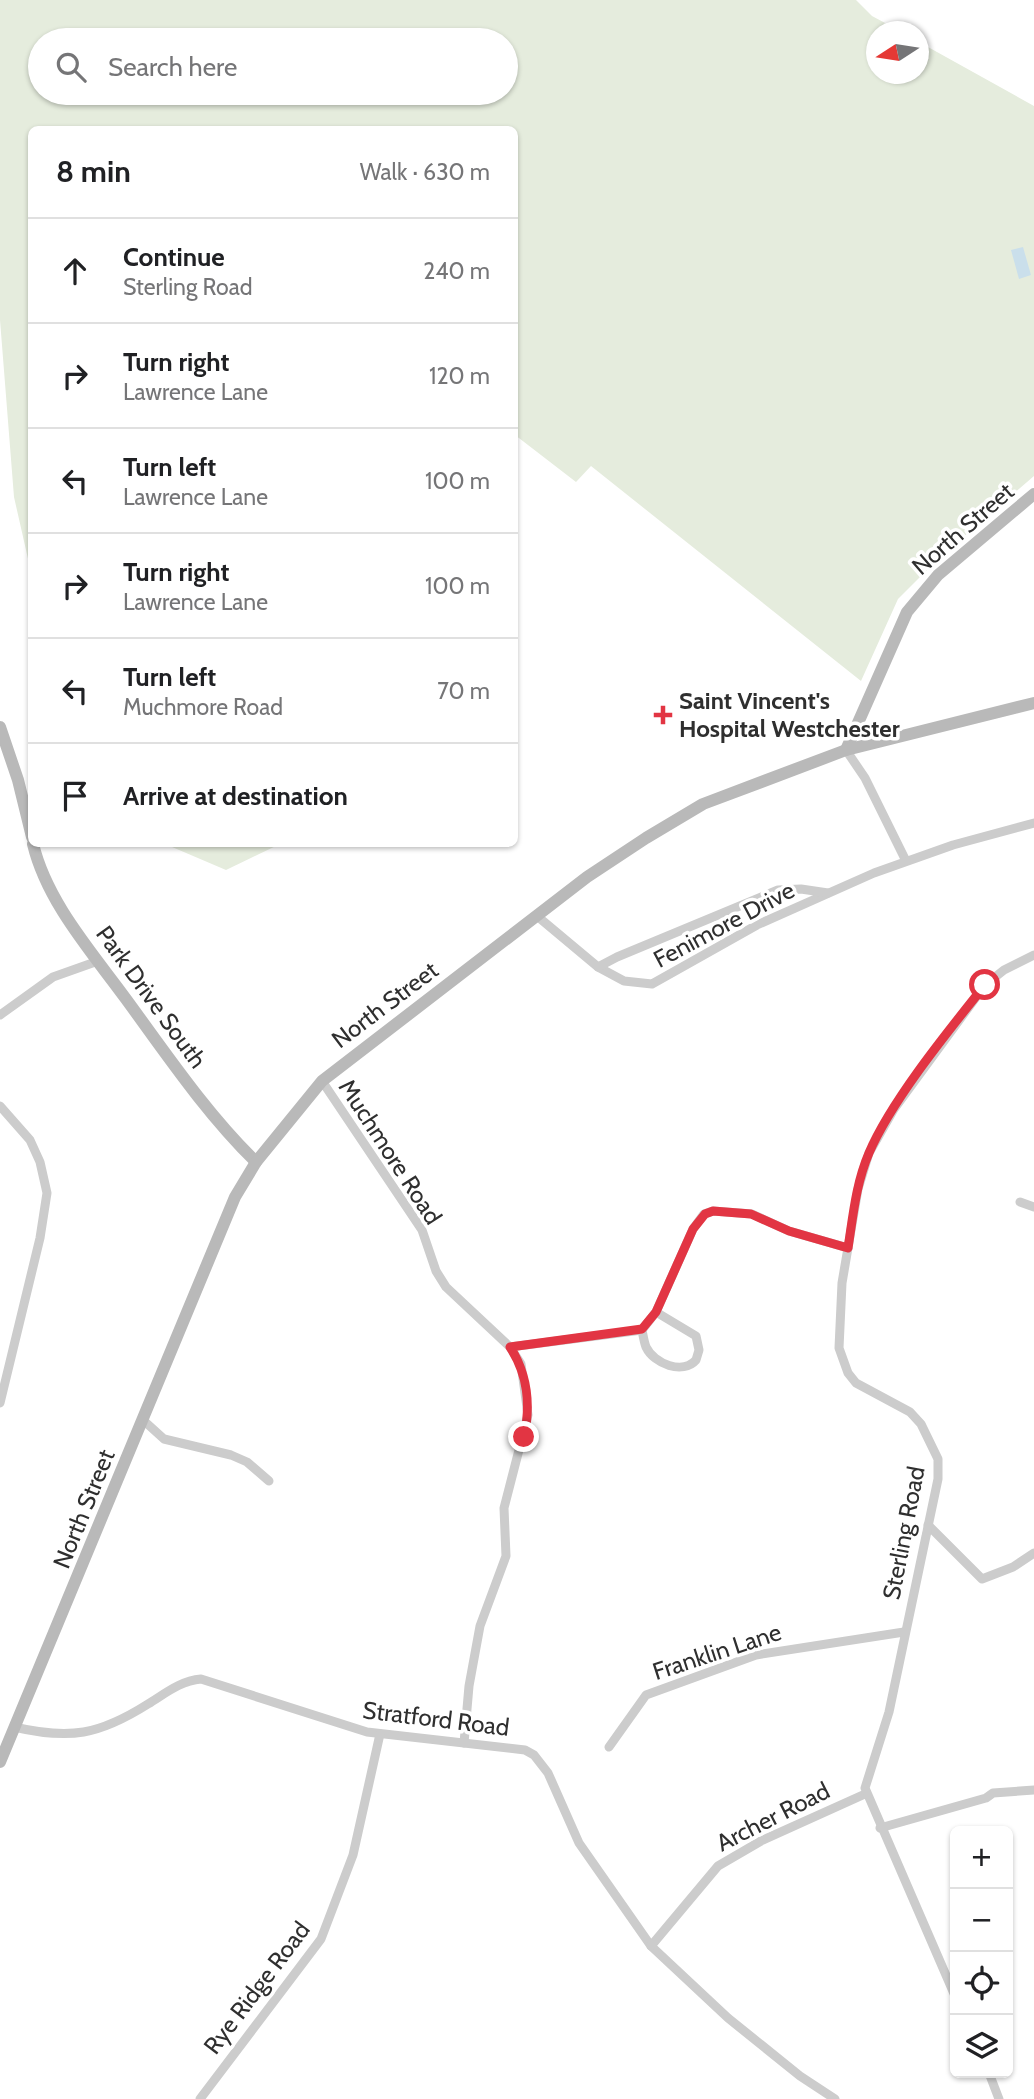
<!DOCTYPE html>
<html lang="en">
<head>
<meta charset="utf-8">
<style>
  body { margin:0; font-family:Cabin,sans-serif; background:#f6f6f6; color:#202124 }
  .controls { position:absolute; right:21px; bottom:21px; display:grid; overflow:hidden; border-radius:10px; box-shadow:0 2px 5px #0004 }
  .controls button { width:63px; height:63px; display:grid; place-items:center; padding:0; border:0; border-bottom:2px solid #e0e0e0; background:#fff; color:#202124; font:35px sans-serif }
  .compass { position:absolute; left:866px; top:21px; width:63px; height:63px; border-radius:50%; background:#fff; box-shadow:0 2px 5px #0004; rotate:258deg }
  .stop { position:absolute; width:21px; height:21px; margin:-16px; border:5px solid #e23543; border-radius:50%; background:#fff }
  .stop.end { background:#e23543; border-color:#fff; box-shadow:0 2px 7px #0008 }
  .list { margin:0; padding:0; list-style:none }
  h2 { display:flex; justify-content:space-between; align-items:center; height:91px; margin:0; padding:0 28px; font-size:30px }
  h2 small { font-size:23px; font-weight:400; color:#757577 }
  .list li { display:grid; grid-template-columns:46px 1fr auto; gap:21px; align-items:center; box-sizing:border-box; height:105px; padding:0 28px; border-top:2px solid #e0e0e0 }
  .list b { display:block; font-size:26px; white-space:nowrap }
  .list p { margin:0; font-size:23px; white-space:nowrap; color:#757577 }
  .list em { font-size:23px; font-style:normal; color:#757577 }
  .icon { flex:none; width:38px; height:38px; fill:none; stroke:currentColor; stroke-width:2; stroke-linecap:round; stroke-linejoin:round }
  .map { position:relative; flex:none; width:1034px; height:2099px; overflow:hidden }
  .search { position:absolute; background:#fff; box-shadow:0 2px 5px #0004; left:28px; top:28px; width:490px; height:77px; display:flex; align-items:center; gap:18px; box-sizing:border-box; padding:0 24px; border-radius:38px; color:#757577; font-size:26px }
  .panel { position:absolute; background:#fff; box-shadow:0 2px 5px #0004; left:28px; top:126px; width:490px; height:721px; border-radius:10px }
  .map>svg:first-child { display:block }
  .green { fill:#e5ecdd; fill-rule:evenodd }
  .water { fill:#cadfeb }
  .lines { fill:none; stroke-linecap:round; stroke-linejoin:round }
  .street { stroke:#ccc; stroke-width:9 }
  .secondary { stroke:#b9b9b9; stroke-width:12 }
  .route { stroke:#e23543; stroke-width:9 }
  .poi-dot { fill:#e23543; stroke:#fff; stroke-width:2.5 }
  .labels { text-anchor:middle; stroke-width:7; stroke-linejoin:round; paint-order:stroke }
  .street-label { font-size:24px; fill:#2f2f2f; stroke:#fff }
  .poi-label { font-size:24px; font-weight:bold; fill:#2f2f2f; stroke:#fff; text-anchor:start }
</style>
</head>
<body>
<div class="map">
<svg width="1034" height="2099" viewBox="0 0 1034 2099">
  <rect width="100%" height="100%" fill="#fff"/>
  <g class="green">
    <path d="M 0,0 L 856,0 L 872,16 L 900,31 L 876,32 L 876,74 L 918,74 L 919,42 L 1034,106 L 1034,476 L 938,559 L 898,599 L 861,681 L 591,466 L 576,482 L 515,435 L 514,130 L 32,130 L 31,572 L 14,497 L 0,320 ZM 40,40 L 506,40 L 506,93 L 40,93 Z"/>
    <polygon points="165,844 280,844 226,870"/>
  </g>
  <polygon class="water" points="1023,247 1031,275 1019,279 1011,250"/>
  <g class="lines">
    <g class="street">
      <polyline points="846,750 865,778 906,861"/>
      <polyline points="537,916 598,967 624,981 652,984 757,925 874,873 953,845 1034,823"/>
      <polyline points="598,967 617,957 778,890 801,889 828,893"/>
      <polyline points="0,1015 53,977 98,961"/>
      <polyline points="322,1081 422,1230 436,1271 446,1287 510,1347 521,1364 528,1415 504,1508 506,1556 480,1626 469,1686 464,1743"/>
      <polyline points="0,1106 30,1140 40,1162 47,1193 40,1238 0,1403"/>
      <polyline points="1020,1202 1034,1207"/>
      <path d="M 642,1330 C 643,1335 644,1342 646,1347 C 654,1364 683,1375 696,1360 L 699,1350 L 696,1336 L 656,1312"/>
      <polyline points="510,1347 642,1330 656,1312 693,1229 704,1214 713,1211 752,1214 789,1231 848,1248"/>
      <polyline points="143,1420 164,1439 231,1455 247,1462 269,1481"/>
      <polyline points="928,1525 982,1579 1013,1567 1034,1553"/>
      <path d="M 14,1727 C 70,1740 99,1735 148,1704 C 166,1693 180,1681 201,1679 L 367,1732 L 525,1750 L 534,1755 L 548,1773 L 579,1843 L 651,1946 L 728,2018 L 800,2076 L 835,2099"/>
      <polyline points="609,1747 646,1695 756,1655 904,1632"/>
      <polyline points="880,1828 986,1798 993,1793 1034,1790"/>
      <polyline points="651,1946 718,1866 761,1841 865,1794"/>
      <polyline points="955,1996 865,1788 889,1712 938,1479 938,1459 921,1424 910,1412 856,1383 848,1373 839,1348 842,1283 858,1189 869,1153 894,1109 985,985 1004,970 1034,955"/>
      <polyline points="989,2073 999,2099"/>
      <polyline points="200,2099 321,1939 353,1855 380,1734"/>
    </g>
    <g class="secondary">
      <polyline points="0,727 18,780 32,837"/>
      <polyline points="846,750 907,612 938,575 1034,494"/>
      <path d="M 33,844 C 47,902 91,951 126,999 C 167,1055 206,1113 256,1162"/>
      <polyline points="0,1762 235,1197 256,1162 322,1081 587,877 646,838 703,804 846,750 1034,703"/>
    </g>
  </g>
  <g class="lines">
    <path class="route" d="M 524,1437 C 531,1404 528,1375 510,1347 L 642,1329 L 656,1312 L 693,1229 L 705,1214 L 713,1211 L 751,1214 L 789,1231 L 848,1248 C 853,1216 856,1183 869,1153 C 891,1101 949,1030 985,985"/>
  </g>
  <path class="poi-dot" d="M659.5 704.5h7v7h7v7h-7v7h-7v-7h-7v-7h7z"/>
  <g class="labels">
    <g class="street-label">
      <text transform="translate(963 529) rotate(-41)" y="8">North Street</text>
      <text transform="translate(724 925) rotate(-28)" y="8">Fenimore Drive</text>
      <text transform="translate(151 997) rotate(54)" y="8">Park Drive South</text>
      <text transform="translate(385 1005) rotate(-37)" y="8">North Street</text>
      <text transform="translate(390 1152) rotate(57)" y="8">Muchmore Road</text>
      <text transform="translate(84 1509) rotate(-68)" y="8">North Street</text>
      <text transform="translate(904 1533) rotate(-79)" y="8">Sterling Road</text>
      <text transform="translate(717 1652) rotate(-18)" y="8">Franklin Lane</text>
      <text transform="translate(436 1719) rotate(7)" y="8">Stratford Road</text>
      <text transform="translate(773 1817) rotate(-27)" y="8">Archer Road</text>
      <text transform="translate(257 1988) rotate(-53)" y="8">Rye Ridge Road</text>
    </g>
    <g class="poi-label">
      <text x="679" y="709">Saint Vincent's<tspan x="679" dy="28">Hospital Westchester</tspan></text>
    </g>
  </g>
</svg>
<div class="controls">
<button>+</button>
<button>−</button>
<button><svg class="icon" aria-label="locate" viewBox="0 0 24 24"><circle cx="12" cy="12" r="6"/><path d="M12 2v4M12 18v4M2 12h4M18 12h4"/></svg></button>
<button><svg class="icon" aria-label="layers" viewBox="0 0 24 24"><path d="M12 4l9 5-9 5-9-5zM3 14l9 5 9-5"/></svg></button>
</div>
<svg class="compass" viewBox="-18 -18 36 36"><path d="M0-13l5 13h-10z" fill="#e53935"/><path d="M0 13l5-13h-10z" fill="#757577"/></svg>
<div class="stop" style="left:985px;top:985px"></div>
<div class="stop end" style="left:524px;top:1437px"></div>
<div class="search"><svg class="icon" aria-label="search" viewBox="0 0 24 24"><circle cx="10" cy="10" r="6"/><path d="M15 15l6 6"/></svg>Search here</div>
<section class="panel">
<h2>8 min<small>Walk · 630 m</small></h2>
<ul class="list">
<li><svg class="icon" aria-label="ahead" viewBox="0 0 24 24"><path d="M12 20V5M6 11l6-6 6 6"/></svg><div><b>Continue</b><p>Sterling Road</p></div><em>240 m</em></li>
<li><svg class="icon" aria-label="right" viewBox="0 0 24 24"><path d="M7 20v-9h11M14 6l5 5-5 5"/></svg><div><b>Turn right</b><p>Lawrence Lane</p></div><em>120 m</em></li>
<li><svg class="icon" aria-label="left" viewBox="0 0 24 24"><path d="M17 20v-9H6M10 6l-5 5 5 5"/></svg><div><b>Turn left</b><p>Lawrence Lane</p></div><em>100 m</em></li>
<li><svg class="icon" aria-label="right" viewBox="0 0 24 24"><path d="M7 20v-9h11M14 6l5 5-5 5"/></svg><div><b>Turn right</b><p>Lawrence Lane</p></div><em>100 m</em></li>
<li><svg class="icon" aria-label="left" viewBox="0 0 24 24"><path d="M17 20v-9H6M10 6l-5 5 5 5"/></svg><div><b>Turn left</b><p>Muchmore Road</p></div><em>70 m</em></li>
<li><svg class="icon" aria-label="arrive" viewBox="0 0 24 24"><path d="M6 21V4h12l-3 4 3 4H6"/></svg><div><b>Arrive at destination</b></div></li>
</ul>
</section>
</div>
</body>
</html>
